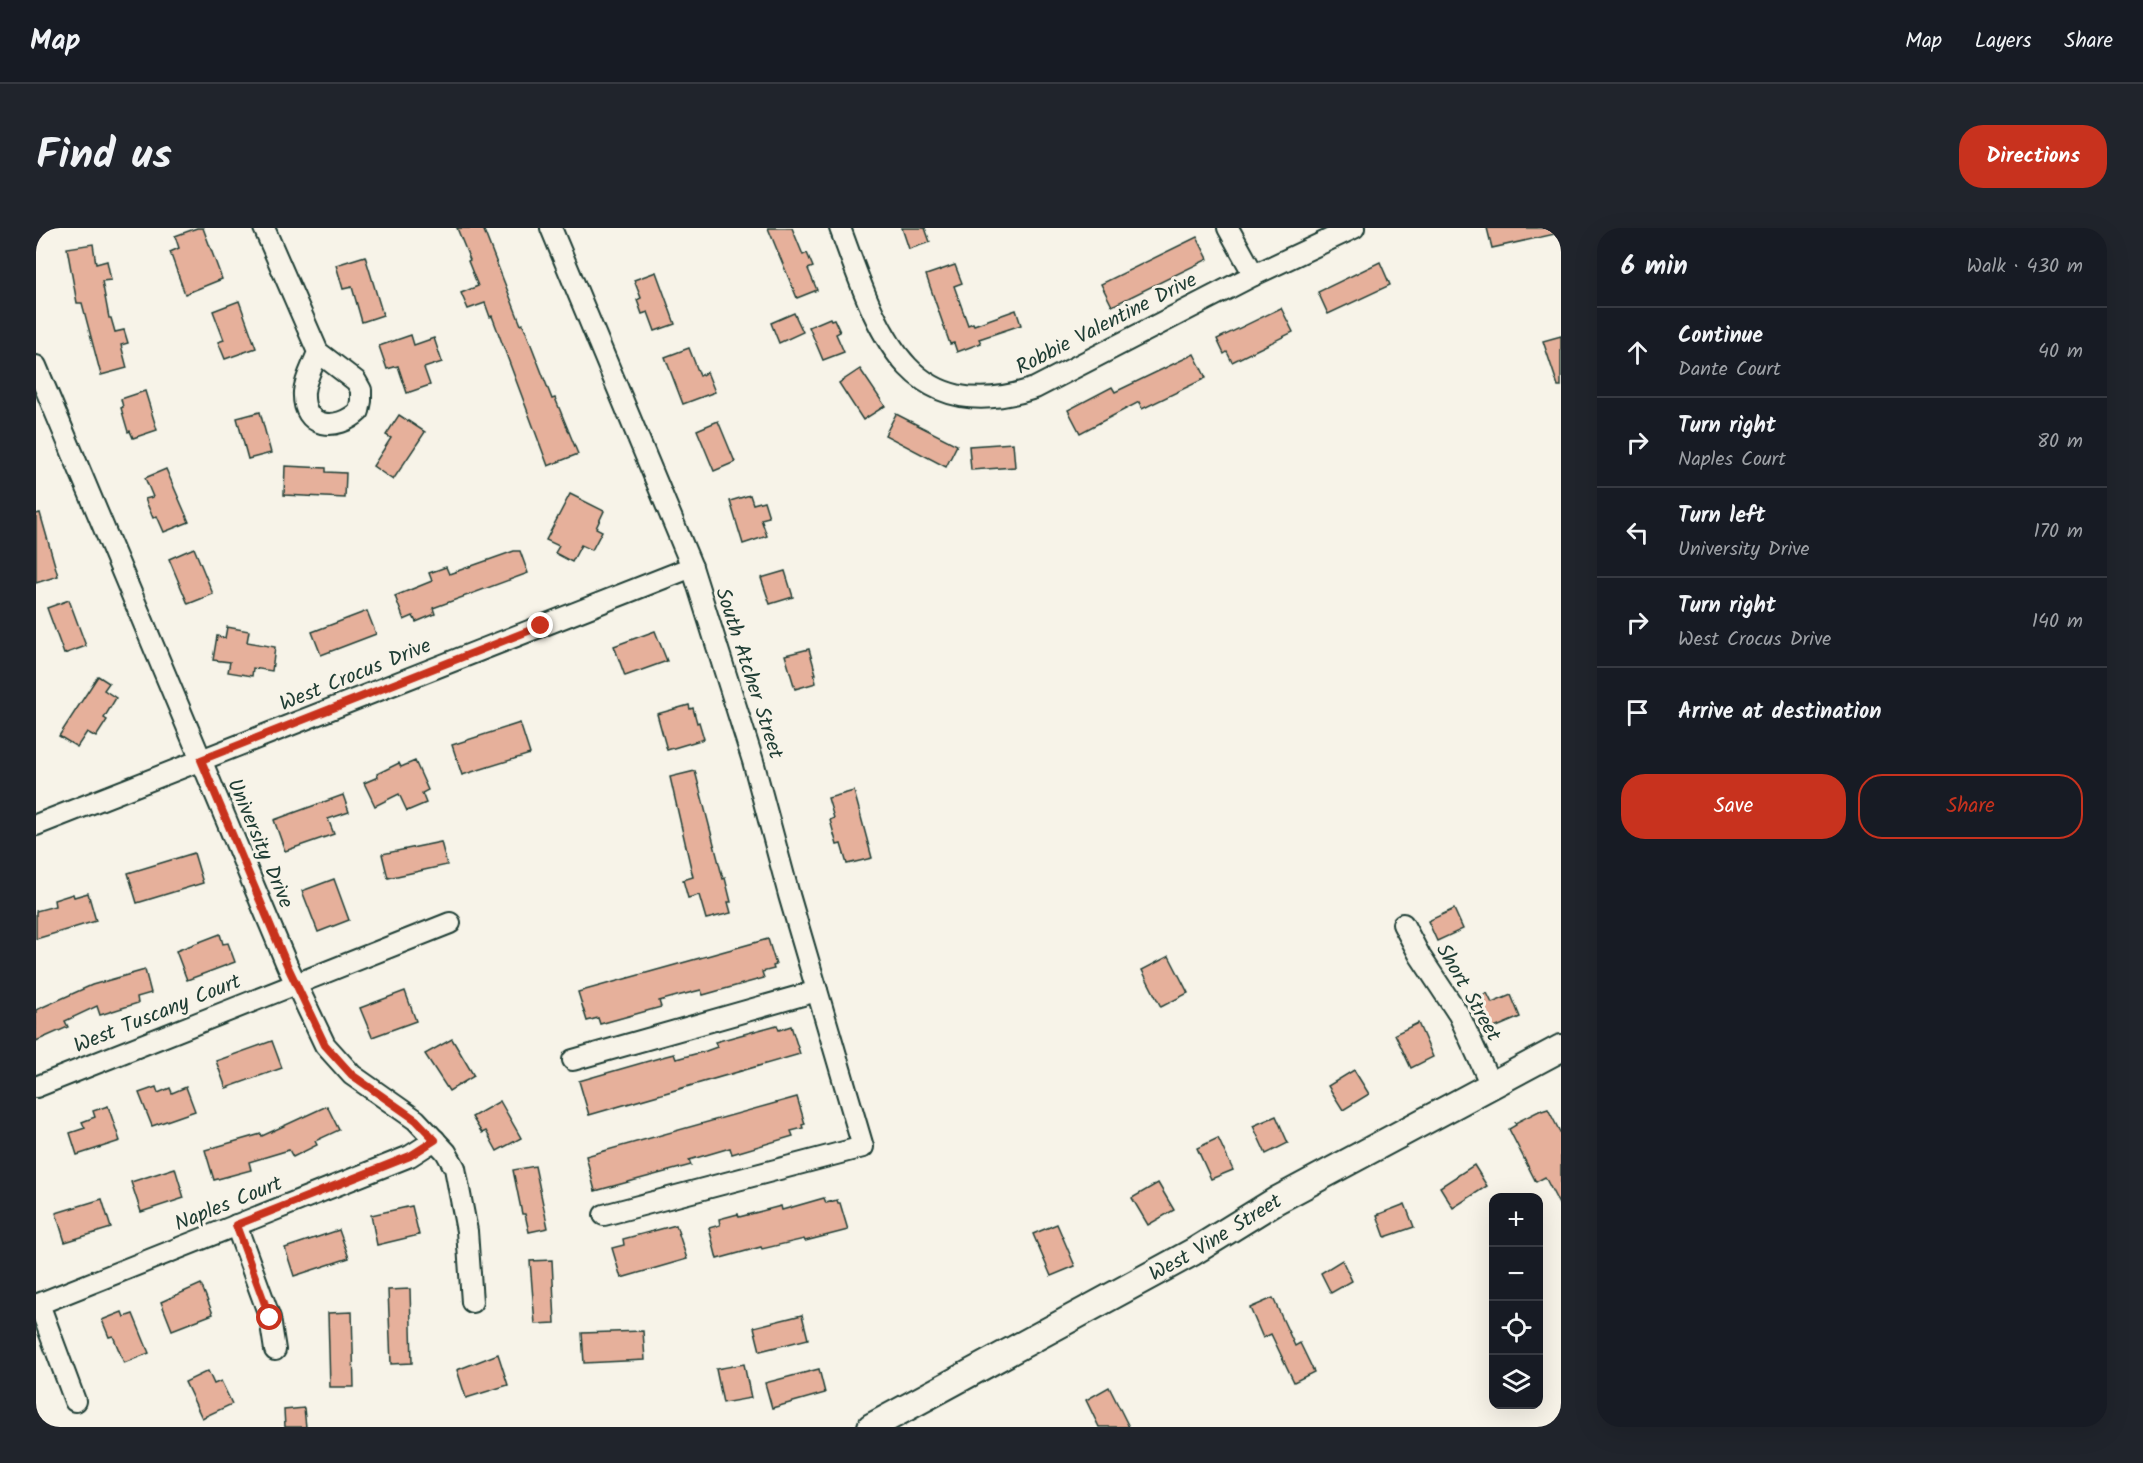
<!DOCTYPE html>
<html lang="en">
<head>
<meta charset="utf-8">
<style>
  body { margin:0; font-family:Kalam,sans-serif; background:#20242c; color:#f1f3f6 }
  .controls { position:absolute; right:18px; bottom:18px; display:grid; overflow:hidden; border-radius:12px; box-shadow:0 6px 24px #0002 }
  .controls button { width:54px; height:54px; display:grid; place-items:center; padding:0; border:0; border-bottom:2px solid #363941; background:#171b24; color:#f1f3f6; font:30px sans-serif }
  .stop { position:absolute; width:18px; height:18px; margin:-14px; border:4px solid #c8321e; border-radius:50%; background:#fff }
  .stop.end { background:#c8321e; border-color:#fff; box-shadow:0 2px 6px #0008 }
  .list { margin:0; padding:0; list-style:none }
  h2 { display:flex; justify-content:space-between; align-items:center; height:78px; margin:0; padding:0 24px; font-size:26px }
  h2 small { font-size:20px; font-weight:400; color:#9ea1a6 }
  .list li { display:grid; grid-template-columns:39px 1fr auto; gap:18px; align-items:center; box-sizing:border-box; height:90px; padding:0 24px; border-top:2px solid #363941 }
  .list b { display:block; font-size:22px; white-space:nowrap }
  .list p { margin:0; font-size:20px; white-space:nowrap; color:#9ea1a6 }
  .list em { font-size:20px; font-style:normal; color:#9ea1a6 }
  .actions { display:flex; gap:12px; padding:18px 24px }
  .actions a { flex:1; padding:14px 0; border:2px solid #c8321e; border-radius:24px; text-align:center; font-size:21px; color:#c8321e }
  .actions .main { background:#c8321e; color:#fff }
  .icon { flex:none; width:33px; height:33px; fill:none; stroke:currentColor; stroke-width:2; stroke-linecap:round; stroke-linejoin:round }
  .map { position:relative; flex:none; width:1525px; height:1199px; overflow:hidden; border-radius:24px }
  header { display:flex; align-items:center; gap:36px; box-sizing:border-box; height:84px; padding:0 30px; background:#171b24; border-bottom:2px solid #363941 }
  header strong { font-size:28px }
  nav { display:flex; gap:33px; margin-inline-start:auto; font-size:21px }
  .intro { display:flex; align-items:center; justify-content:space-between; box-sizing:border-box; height:144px; padding:0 36px }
  h1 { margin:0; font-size:42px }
  .button { padding:15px 27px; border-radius:24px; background:#c8321e; color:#fff; font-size:21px; font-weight:700 }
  main { display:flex; gap:36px; padding:0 36px }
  aside { flex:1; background:#171b24; border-radius:24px; box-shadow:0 6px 24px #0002 }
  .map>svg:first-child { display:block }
  .building { fill:#e6b09b; stroke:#1f3d34; stroke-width:1.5 }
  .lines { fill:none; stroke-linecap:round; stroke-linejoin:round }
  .minor-casing { stroke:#1f3d34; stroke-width:24 }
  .major-casing { stroke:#1f3d34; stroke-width:30 }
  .minor { stroke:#f7f3e8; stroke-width:20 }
  .major { stroke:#f7f3e8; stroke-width:26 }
  .route { stroke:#c8321e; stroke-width:8 }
  .labels { text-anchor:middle; stroke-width:6; stroke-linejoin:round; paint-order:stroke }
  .street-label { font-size:21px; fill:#1f3d34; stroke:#f7f3e8 }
</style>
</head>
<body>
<header>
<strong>Map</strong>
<nav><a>Map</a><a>Layers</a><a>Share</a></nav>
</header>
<div class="intro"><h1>Find us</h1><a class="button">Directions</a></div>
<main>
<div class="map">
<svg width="1525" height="1199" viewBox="0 0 1525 1199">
  <rect width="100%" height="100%" fill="#f7f3e8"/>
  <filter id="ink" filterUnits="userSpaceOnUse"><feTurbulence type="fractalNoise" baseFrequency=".0167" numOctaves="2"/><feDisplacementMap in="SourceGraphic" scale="12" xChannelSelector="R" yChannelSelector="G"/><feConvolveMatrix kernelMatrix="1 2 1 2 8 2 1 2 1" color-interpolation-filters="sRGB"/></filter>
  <g filter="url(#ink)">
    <g class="building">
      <polygon points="161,0 167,0 186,51 149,66 134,24 143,20 139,8"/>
      <polygon points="421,0 447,0 485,97 487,96 516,171 519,170 542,226 512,238 456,88 454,89 449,75 432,81 425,65 442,58 432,33 434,32"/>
      <polygon points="732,0 756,0 767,27 771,25 777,39 772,41 781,62 761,70"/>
      <polygon points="866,0 889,0 894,14 873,21"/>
      <polygon points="1451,0 1519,0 1519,6 1456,20"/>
      <polygon points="1161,9 1172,31 1076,78 1065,56"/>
      <polygon points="57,16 60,36 71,33 75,52 66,53 73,90 75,90 79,104 88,102 92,115 85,117 91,140 65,147 46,75 41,75 31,20"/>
      <polygon points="329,28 347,87 326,94 316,59 307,61 300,37"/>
      <polygon points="1344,34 1354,57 1292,86 1282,64"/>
      <polygon points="919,37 926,55 918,58 932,97 937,95 938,97 980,82 985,97 943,111 945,115 921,124 918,115 914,116 890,47"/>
      <polygon points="620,44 639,96 619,103 612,84 606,86 601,72 605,70 598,52"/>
      <polygon points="203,73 220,120 189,131 182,114 188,112 177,83"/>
      <polygon points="1245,80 1257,104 1196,134 1191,124 1188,126 1181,111"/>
      <polygon points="758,85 767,104 743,115 735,95"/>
      <polygon points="794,90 795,92 798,91 804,104 800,106 808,124 787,132 773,99"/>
      <polygon points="375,107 378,117 398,110 406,134 388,140 394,157 371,165 362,138 351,141 343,118"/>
      <polygon points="1525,108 1525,158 1522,158 1507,113"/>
      <polygon points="653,120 664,148 671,144 679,164 647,176 629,129"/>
      <polygon points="1158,126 1170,150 1106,181 1103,174 1044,205 1032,182 1076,159 1079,164"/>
      <polygon points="824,141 849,178 827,192 803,155"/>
      <polygon points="109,163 121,202 97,210 94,203 92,204 85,180 87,179 85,171"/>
      <polygon points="224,184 235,225 212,231 201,190"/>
      <polygon points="860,186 921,217 910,239 849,207"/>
      <polygon points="363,187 389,204 357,252 337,238 355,210 350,207"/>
      <polygon points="682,193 699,234 678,243 661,202"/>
      <polygon points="977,215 979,239 935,242 933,218"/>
      <polygon points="249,238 290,240 290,244 310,245 309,270 248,267"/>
      <polygon points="130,241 153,294 128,304 121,288 117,290 109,271 117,269 109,250"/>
      <polygon points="534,266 568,283 560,300 566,303 556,322 545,317 536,334 519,325 523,318 510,312"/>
      <polygon points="714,267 717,276 728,273 733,289 725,291 731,308 707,316 694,273"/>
      <polygon points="4,285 22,348 0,355 0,286"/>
      <polygon points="158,320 177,366 152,376 133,331"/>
      <polygon points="478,323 484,323 492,345 397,380 399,386 380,394 377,388 368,392 359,368 396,353 393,345 410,339 413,346"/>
      <polygon points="749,343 757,369 734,376 725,350"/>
      <polygon points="33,372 50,418 28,426 11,380"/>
      <polygon points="331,383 340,406 285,427 276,404"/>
      <polygon points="191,399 213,403 211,414 239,419 236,443 217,440 216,448 192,444 194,434 177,432 181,408 189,410"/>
      <polygon points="619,403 631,433 589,448 578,418"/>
      <polygon points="773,421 780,446 778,446 780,455 759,461 749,427"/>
      <polygon points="62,448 73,455 68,462 80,470 68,490 71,492 60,509 51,504 41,519 23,508"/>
      <polygon points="653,477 654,481 657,480 661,495 663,494 668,511 631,522 621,486"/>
      <polygon points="484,495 494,526 426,547 416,517"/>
      <polygon points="379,533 392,562 386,565 390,575 371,583 363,566 339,578 328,555 342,549 341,546 363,535 365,539"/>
      <polygon points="659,543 687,651 689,650 695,674 692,674 695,685 670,691 663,667 652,670 647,652 657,649 634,549"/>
      <polygon points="818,563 836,630 811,636 805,616 801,617 794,592 798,590 792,570"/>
      <polygon points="307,567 313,584 292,591 298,606 249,623 238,592"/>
      <polygon points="405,614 411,637 352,650 346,626"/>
      <polygon points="158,625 167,655 101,675 92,645"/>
      <polygon points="298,651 313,692 282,704 266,663"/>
      <polygon points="52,665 60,693 0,711 0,683 19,678 18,672 37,666 38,669"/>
      <polygon points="1418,681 1427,701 1401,713 1392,693"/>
      <polygon points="184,706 187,716 192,715 199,734 151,752 140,723"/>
      <polygon points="732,711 740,737 737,738 738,741 726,744 728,750 667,767 665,762 641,768 623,773 625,779 564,796 562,790 551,793 542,764"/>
      <polygon points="1133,728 1152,765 1125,779 1106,742"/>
      <polygon points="109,742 115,765 101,769 102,775 64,787 61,778 29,793 32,799 0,813 0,782 56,757"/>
      <polygon points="369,763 380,793 336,809 324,780"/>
      <polygon points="1451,765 1456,775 1475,767 1484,789 1449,804 1436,772"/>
      <polygon points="1382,795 1397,829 1375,840 1359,806"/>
      <polygon points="741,797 743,802 755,798 764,826 553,887 543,853 630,828 638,826 640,831 670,823 681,819 679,814"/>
      <polygon points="416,811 438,848 413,863 389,826"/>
      <polygon points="236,813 246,840 190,860 180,833"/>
      <polygon points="1318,842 1333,866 1307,882 1292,858"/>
      <polygon points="120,859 122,865 134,860 136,865 150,859 159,883 116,898 103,865"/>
      <polygon points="761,869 769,896 766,897 767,900 755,903 757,908 696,926 694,920 653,932 655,937 559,963 550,928"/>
      <polygon points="464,873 485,910 461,923 450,903 446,905 436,889"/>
      <polygon points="72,878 84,913 41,927 34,905 49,900 46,894 59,889 57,883"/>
      <polygon points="291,878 303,902 279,913 281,917 257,929 253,922 213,934 215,942 178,952 169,922 225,906 226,908"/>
      <polygon points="1512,881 1525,906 1525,980 1509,949 1500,954 1473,901 1480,897 1479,895 1505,882 1506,883"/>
      <polygon points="1240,888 1252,915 1230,926 1217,898"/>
      <polygon points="1182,910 1197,942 1175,951 1161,920"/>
      <polygon points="1438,937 1451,958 1417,980 1404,959"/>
      <polygon points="499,938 512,1000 493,1004 489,986 486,986 477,942"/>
      <polygon points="139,940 148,970 105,984 95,954"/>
      <polygon points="1122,955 1138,982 1112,997 1096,970"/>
      <polygon points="788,970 790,975 801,972 802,975 804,975 812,1002 769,1013 768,1011 726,1021 725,1019 681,1031 673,1000 684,997 683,991 702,986 703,989 745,978 746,982"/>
      <polygon points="66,971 75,1000 29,1014 20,985"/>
      <polygon points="1369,976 1378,999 1349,1009 1341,987"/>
      <polygon points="376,978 383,1007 341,1017 335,987"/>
      <polygon points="1021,996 1039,1038 1015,1048 997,1006"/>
      <polygon points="640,997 651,1031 585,1050 576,1020 588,1017 587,1011"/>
      <polygon points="303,1002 313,1030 258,1048 249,1020"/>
      <polygon points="516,1032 519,1095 499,1096 494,1033"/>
      <polygon points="1306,1032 1316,1053 1295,1065 1285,1045"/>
      <polygon points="165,1056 177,1086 136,1102 125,1074"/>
      <polygon points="374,1061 376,1135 355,1136 352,1062"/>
      <polygon points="1237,1070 1259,1118 1264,1115 1278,1144 1258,1154 1235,1106 1227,1110 1214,1080"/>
      <polygon points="86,1084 88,1089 97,1086 113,1125 88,1135 77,1108 73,1109 66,1092"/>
      <polygon points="316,1084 318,1159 294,1159 292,1085"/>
      <polygon points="766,1087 772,1111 724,1123 718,1099"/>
      <polygon points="607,1103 609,1132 548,1135 546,1105"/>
      <polygon points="462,1126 472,1157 430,1170 421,1142"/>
      <polygon points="708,1136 715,1170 687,1175 680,1141"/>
      <polygon points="783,1141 789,1165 736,1180 729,1155"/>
      <polygon points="172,1143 178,1156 185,1153 196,1176 166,1190 149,1154"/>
      <polygon points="1073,1159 1093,1199 1063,1199 1050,1172"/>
      <polygon points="268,1180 270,1199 249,1199 248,1182"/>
    </g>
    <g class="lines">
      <g class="minor-casing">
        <g id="minor">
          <path d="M 228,0 L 282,124 L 320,153 L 325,162 L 325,173 L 323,183 C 301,204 266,201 268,164 C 269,151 278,136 282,124"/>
          <polyline points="515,0 656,339 717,533 753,667 827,919 568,987"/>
          <path d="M 804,0 C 840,97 869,203 999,160 L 1218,47 L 1318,0"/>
          <polyline points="1192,0 1218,47"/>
          <polyline points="0,138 251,737 289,817 316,847 380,892 410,924 419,940 431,1003 436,1074"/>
          <polyline points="0,597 656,339"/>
          <polyline points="1367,696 1384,728 1423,787 1455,857"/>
          <polyline points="537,832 781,763"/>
          <polyline points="0,859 414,695"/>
          <polyline points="200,997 234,1090 239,1122"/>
          <polyline points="3,1076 39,1173"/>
          <polyline points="0,1077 374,928 399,912"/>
        </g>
      </g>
      <g class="major-casing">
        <g id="major">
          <path id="s1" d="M 835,1199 L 1157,1024 L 1241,972 L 1525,820"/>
        </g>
      </g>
      <use href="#minor" class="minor"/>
      <use href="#major" class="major"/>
    </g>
  </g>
  <g class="lines" filter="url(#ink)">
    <polyline class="route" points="234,1090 200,997 374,928 399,912 380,892 316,847 289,817 251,737 165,532 505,398"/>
  </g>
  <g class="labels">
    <g class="street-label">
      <text transform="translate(1070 95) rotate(-27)" y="7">Robbie Valentine Drive</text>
      <text transform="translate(714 445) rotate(72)" y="7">South Atcher Street</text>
      <text transform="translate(319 446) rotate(-22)" y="7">West Crocus Drive</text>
      <text transform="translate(225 615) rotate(67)" y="7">University Drive</text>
      <text transform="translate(1433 764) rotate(60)" y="7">Short Street</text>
      <text transform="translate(121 785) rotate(-22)" y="7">West Tuscany Court</text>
      <text transform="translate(192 975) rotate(-22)" y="7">Naples Court</text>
      <text dy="7" stroke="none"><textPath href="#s1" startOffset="393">West Vine Street</textPath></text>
    </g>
  </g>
</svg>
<div class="controls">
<button>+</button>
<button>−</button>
<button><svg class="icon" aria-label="locate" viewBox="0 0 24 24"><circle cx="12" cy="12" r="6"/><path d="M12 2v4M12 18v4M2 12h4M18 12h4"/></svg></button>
<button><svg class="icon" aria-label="layers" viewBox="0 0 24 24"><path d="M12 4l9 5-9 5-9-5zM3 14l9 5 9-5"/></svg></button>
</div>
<div class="stop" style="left:234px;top:1090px"></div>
<div class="stop end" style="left:505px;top:398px"></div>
</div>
<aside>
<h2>6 min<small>Walk · 430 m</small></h2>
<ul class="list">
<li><svg class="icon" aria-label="ahead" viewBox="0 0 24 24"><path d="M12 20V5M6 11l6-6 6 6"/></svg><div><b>Continue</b><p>Dante Court</p></div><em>40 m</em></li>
<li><svg class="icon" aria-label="right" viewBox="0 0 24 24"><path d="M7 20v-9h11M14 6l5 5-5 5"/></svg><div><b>Turn right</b><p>Naples Court</p></div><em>80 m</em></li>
<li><svg class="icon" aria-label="left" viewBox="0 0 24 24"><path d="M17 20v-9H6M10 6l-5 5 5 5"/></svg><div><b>Turn left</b><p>University Drive</p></div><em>170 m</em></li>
<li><svg class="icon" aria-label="right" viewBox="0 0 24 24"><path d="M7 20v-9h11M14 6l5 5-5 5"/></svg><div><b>Turn right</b><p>West Crocus Drive</p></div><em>140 m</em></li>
<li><svg class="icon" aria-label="arrive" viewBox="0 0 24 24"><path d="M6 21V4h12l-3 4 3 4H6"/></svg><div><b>Arrive at destination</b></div></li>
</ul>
<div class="actions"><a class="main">Save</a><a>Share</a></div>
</aside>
</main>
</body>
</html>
